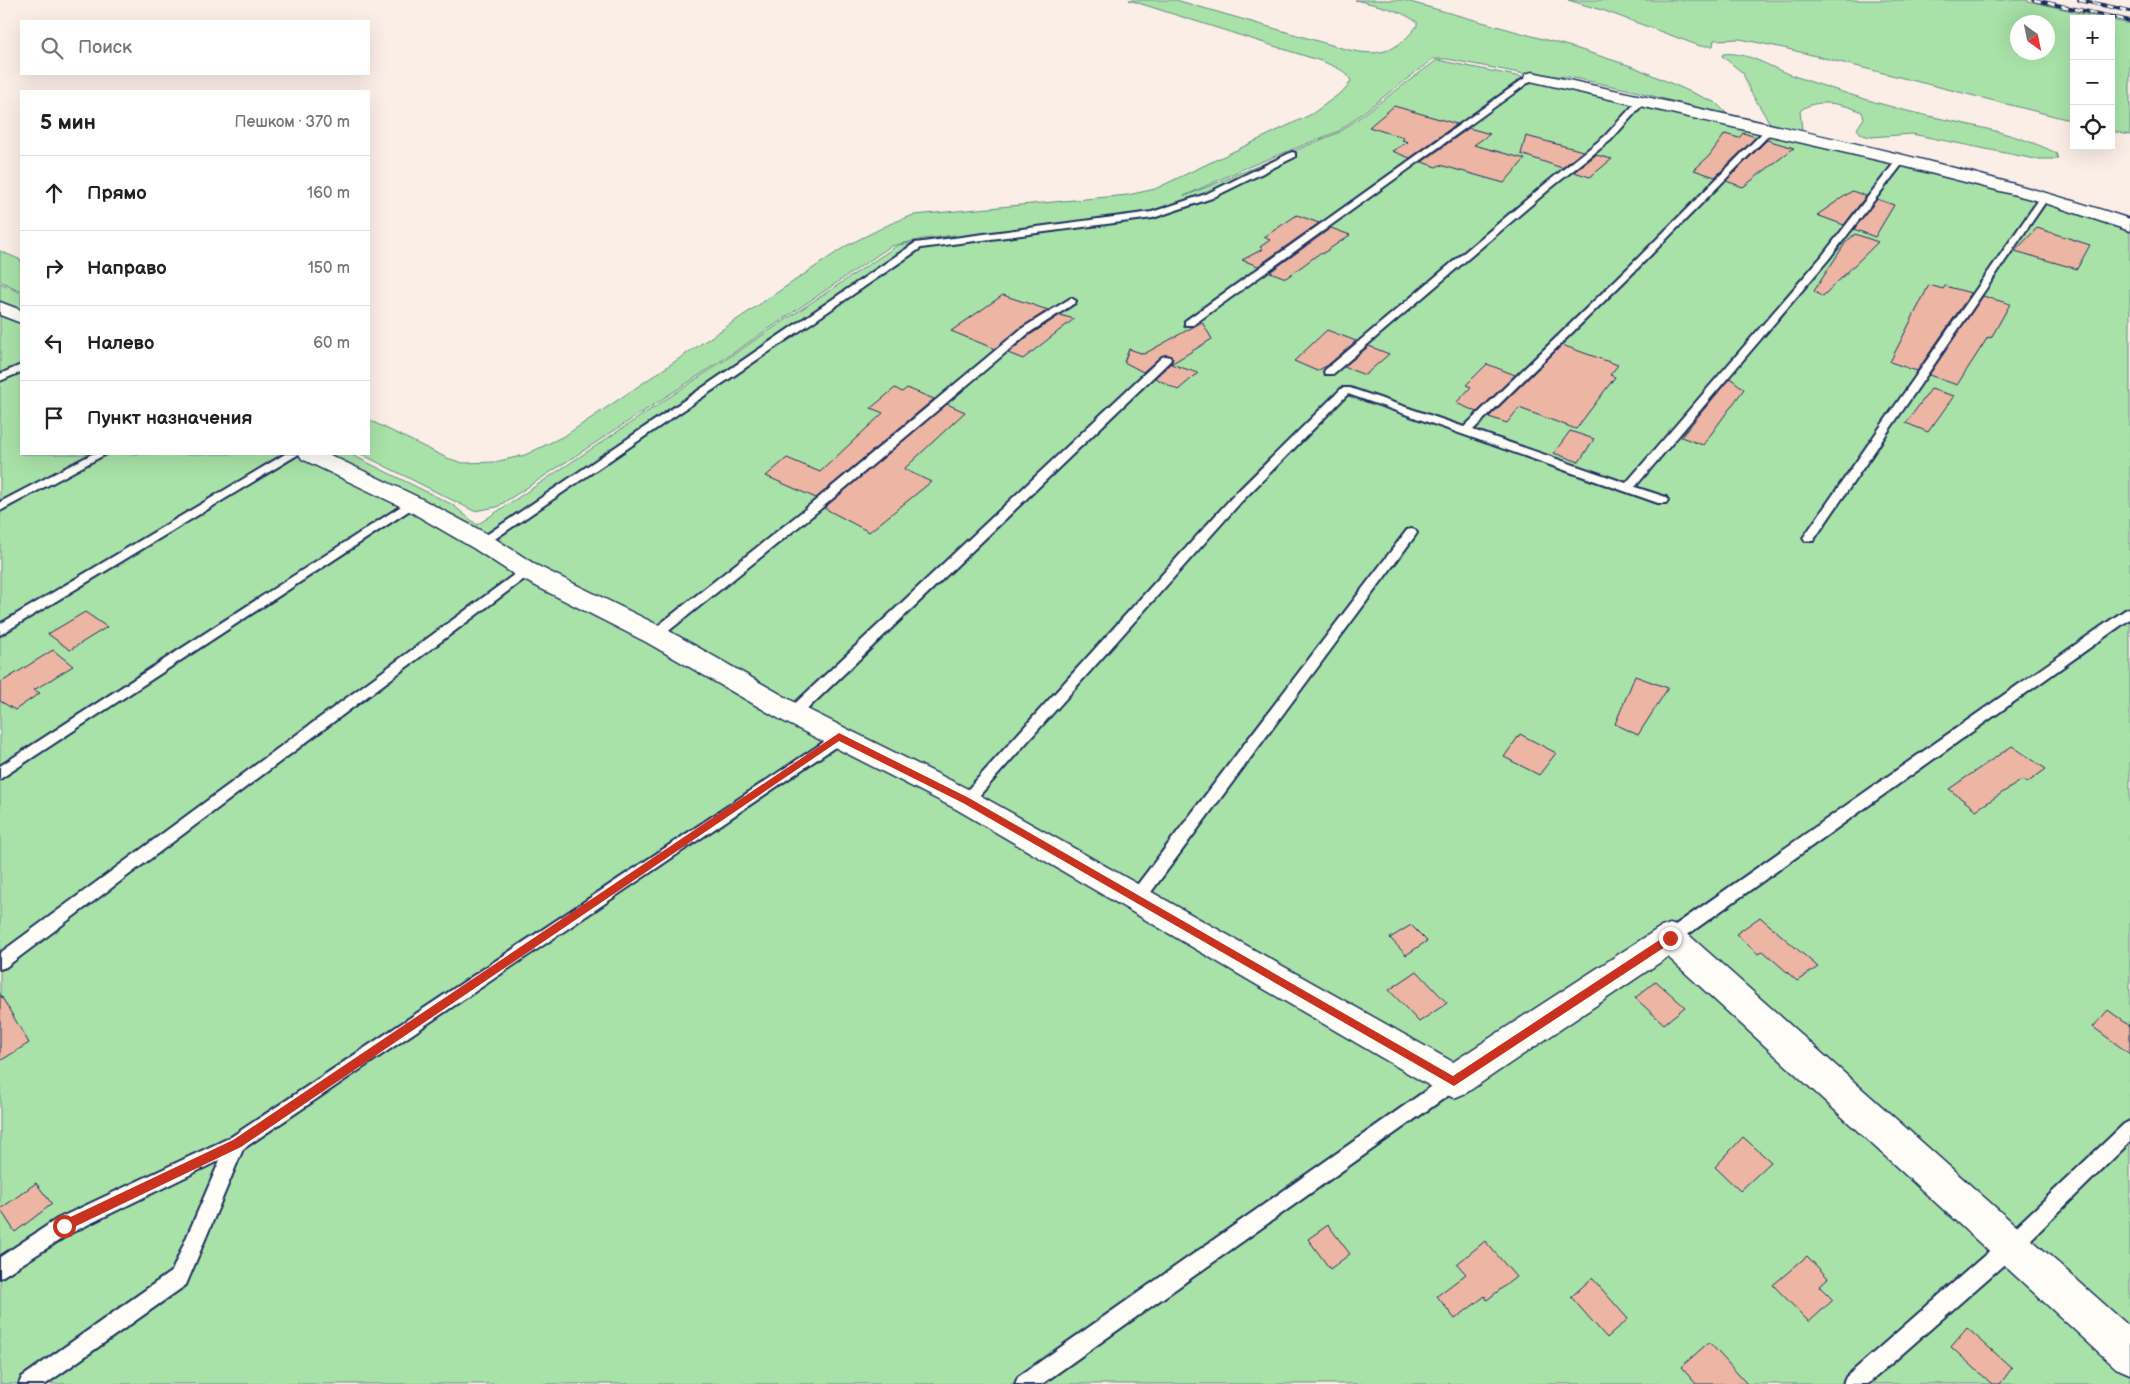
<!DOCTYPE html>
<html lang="ru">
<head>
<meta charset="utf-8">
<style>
  body { margin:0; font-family:"Balsamiq Sans",sans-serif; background:#f6f6f6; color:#202124 }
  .controls { position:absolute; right:15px; top:15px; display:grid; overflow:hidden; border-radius:0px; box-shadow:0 5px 20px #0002 }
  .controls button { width:45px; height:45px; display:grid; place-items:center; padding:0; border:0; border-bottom:1px solid #e0e0e0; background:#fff; color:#202124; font:25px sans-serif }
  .compass { position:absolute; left:2010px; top:15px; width:45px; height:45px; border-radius:50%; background:#fff; box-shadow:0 5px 20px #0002; rotate:147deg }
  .stop { position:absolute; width:15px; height:15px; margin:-11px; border:4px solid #c8321e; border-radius:50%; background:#fff }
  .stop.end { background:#c8321e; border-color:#fff; box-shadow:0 1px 5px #0008 }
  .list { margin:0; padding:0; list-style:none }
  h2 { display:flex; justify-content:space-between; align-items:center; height:65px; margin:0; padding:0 20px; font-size:21px }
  h2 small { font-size:16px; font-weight:400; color:#757577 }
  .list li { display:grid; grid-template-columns:32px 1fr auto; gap:15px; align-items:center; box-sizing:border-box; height:75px; padding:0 20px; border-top:1px solid #e0e0e0 }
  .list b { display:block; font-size:19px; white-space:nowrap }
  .list em { font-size:16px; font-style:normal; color:#757577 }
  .icon { flex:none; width:28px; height:28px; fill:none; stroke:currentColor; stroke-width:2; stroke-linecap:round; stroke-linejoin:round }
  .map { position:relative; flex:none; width:2130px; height:1384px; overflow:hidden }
  .search { position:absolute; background:#fff; box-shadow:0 5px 20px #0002; left:20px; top:20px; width:350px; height:55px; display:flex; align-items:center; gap:12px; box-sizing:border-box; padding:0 18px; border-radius:0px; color:#757577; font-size:19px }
  .panel { position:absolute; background:#fff; box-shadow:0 5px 20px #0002; left:20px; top:90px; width:350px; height:365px; border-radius:0px }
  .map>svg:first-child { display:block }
  .green { fill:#a8e2a8; stroke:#628883; fill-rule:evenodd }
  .building { fill:#edb5a3; stroke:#1b2f5e }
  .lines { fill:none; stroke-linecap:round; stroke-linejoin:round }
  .lane-casing { stroke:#1b2f5e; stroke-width:4 }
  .street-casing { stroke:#1b2f5e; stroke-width:3 }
  .lane { fill:#fdfcf7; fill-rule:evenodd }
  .street { fill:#fdfcf7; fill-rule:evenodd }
  .rail-casing { stroke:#1b2f5e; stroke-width:4 }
  .rail { stroke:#fdfcf7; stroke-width:2.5; stroke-dasharray:7; stroke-linecap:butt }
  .route { fill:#c8321e }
</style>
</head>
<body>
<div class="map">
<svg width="2130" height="1384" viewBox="0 0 2130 1384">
  <rect width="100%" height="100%" fill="#faeee6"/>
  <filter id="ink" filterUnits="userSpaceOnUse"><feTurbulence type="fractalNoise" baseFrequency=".02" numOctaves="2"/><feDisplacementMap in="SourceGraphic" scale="10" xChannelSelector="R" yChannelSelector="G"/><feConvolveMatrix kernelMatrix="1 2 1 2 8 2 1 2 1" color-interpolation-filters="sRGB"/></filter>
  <g filter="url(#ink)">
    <g class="green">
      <path d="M 1129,0 L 1176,0 L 1345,49 C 1378,57 1395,54 1417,26 L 1417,22 C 1399,9 1376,5 1355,0 L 1403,0 L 1575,48 L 1634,67 L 1716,103 L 1726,113 L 1720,114 L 1631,90 L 1569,77 L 1525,74 L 1447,59 L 1433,59 L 1339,131 L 1243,169 L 1184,196 L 1190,194 L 1340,132 L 1437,60 L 1773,128 L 1750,91 L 1743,73 L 1722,56 L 1723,54 C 1747,51 1769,67 1791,75 C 1829,88 1868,101 1907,111 C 1956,123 2010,130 2056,153 L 2058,159 L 2035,159 L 1912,134 L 1871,137 L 1862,135 L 1857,129 L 1864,118 L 1862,112 C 1845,104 1815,97 1800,111 L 1802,130 L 1797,132 L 2130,223 L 2130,1384 L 0,1384 L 0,283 L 21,293 L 21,454 L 350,454 L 453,505 L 477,525 L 898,245 L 955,235 L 923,239 L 891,246 L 727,357 L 497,507 L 474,511 L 361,454 L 369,454 L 369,420 L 447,458 L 463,463 L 495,462 L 525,455 L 566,435 L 846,246 L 892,223 L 914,215 L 1128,195 L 1155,189 L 1312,114 L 1346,89 L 1351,81 C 1347,70 1334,67 1324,62 Z"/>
      <path d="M 1568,0 L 2024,0 L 2107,19 L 2074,19 L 2074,121 L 1784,48 L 1740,39 L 1714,40 L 1713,46 L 1700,46 L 1605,11 ZM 2048,22 L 2048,52 L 2018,52 L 2018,22 Z"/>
      <polygon points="2111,20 2130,24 2130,135 2111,131"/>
      <polygon points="0,251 21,260 21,291 0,281"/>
    </g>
    <g class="building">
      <polygon points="1394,106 1457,124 1410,158 1392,151 1408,142 1402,140 1404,138 1369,127"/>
      <polygon points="1469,128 1490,134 1474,145 1525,159 1504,183 1440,165 1436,167 1422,162"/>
      <polygon points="1743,133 1756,137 1715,177 1694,170 1709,156 1725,134 1739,138"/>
      <polygon points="1526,136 1583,151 1562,168 1521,154"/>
      <polygon points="1767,140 1794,148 1743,187 1726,181"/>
      <polygon points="1596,155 1612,159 1590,177 1574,172"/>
      <polygon points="1852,191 1866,196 1844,225 1817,215"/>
      <polygon points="1877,199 1894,205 1875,237 1854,229"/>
      <polygon points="1297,215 1319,223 1258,266 1242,260 1263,249 1260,247 1270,240 1264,237"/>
      <polygon points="1331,228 1350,235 1322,254 1320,253 1286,278 1270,272"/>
      <polygon points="2037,228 2090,245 2077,269 2015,251"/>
      <polygon points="1855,234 1878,242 1822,297 1814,291 1846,242"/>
      <polygon points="1929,285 1943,289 1945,286 1971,293 1917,371 1890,362"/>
      <polygon points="1003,295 1048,310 1020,328 995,349 951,331"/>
      <polygon points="1983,296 2010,304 1991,338 1988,337 1957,385 1929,375"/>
      <polygon points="1060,315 1074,319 1023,359 1008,353 1030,335"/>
      <polygon points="1202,322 1212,339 1171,364 1198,373 1178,390 1155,378 1172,362 1173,358 1170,355 1161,356 1143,372 1124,362 1129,349 1144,354"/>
      <polygon points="1327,330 1356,341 1328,365 1317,371 1294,361"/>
      <polygon points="1562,345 1618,365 1610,375 1615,377 1576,429 1519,408 1507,423 1489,417"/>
      <polygon points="1369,346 1389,354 1365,375 1344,367"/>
      <polygon points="1487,364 1515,375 1477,412 1456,403 1471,387 1466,385"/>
      <polygon points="1730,378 1744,389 1703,445 1681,437"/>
      <polygon points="895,388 902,392 907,388 934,399 816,498 766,476 787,458 820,472 883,413 871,408"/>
      <polygon points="1931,389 1954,396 1928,432 1906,423"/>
      <polygon points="947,404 965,412 904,469 931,482 869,532 824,508"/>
      <polygon points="1570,431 1594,439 1579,462 1554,453"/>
      <polygon points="85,612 107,627 70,650 48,634"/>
      <polygon points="53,650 73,666 34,690 40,693 15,710 0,701 0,683"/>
      <polygon points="1635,676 1668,688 1638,735 1615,724"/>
      <polygon points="1520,734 1556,753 1539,775 1504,757"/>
      <polygon points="2012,746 2046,769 2027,783 2022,780 1976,810 1949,789"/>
      <polygon points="1760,917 1818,967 1797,981 1763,951 1758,954 1736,934"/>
      <polygon points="1411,925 1427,941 1406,955 1390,938"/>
      <polygon points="1417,971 1447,1003 1419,1022 1389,990"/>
      <polygon points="1656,981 1685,1007 1664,1024 1635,998"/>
      <polygon points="0,994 29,1043 0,1061"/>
      <polygon points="2108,1010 2130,1026 2130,1054 2093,1027"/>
      <polygon points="1743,1137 1771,1162 1740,1191 1715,1167"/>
      <polygon points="36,1183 52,1204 15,1232 0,1209"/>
      <polygon points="1328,1225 1350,1254 1330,1269 1308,1239"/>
      <polygon points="1485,1241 1516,1277 1487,1300 1485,1296 1455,1319 1437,1296 1466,1274 1457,1264"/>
      <polygon points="1807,1256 1828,1278 1819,1286 1833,1300 1809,1322 1773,1285"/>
      <polygon points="1592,1278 1628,1319 1607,1338 1571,1297"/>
      <polygon points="1967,1328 2012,1368 2000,1384 1992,1384 1951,1347"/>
      <polygon points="1709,1342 1747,1384 1696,1384 1681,1367"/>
    </g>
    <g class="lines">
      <g class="lane-casing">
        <g id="lane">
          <polygon points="1529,75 1536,77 1193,325 1185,325 1185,321"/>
          <polygon points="1637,101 1644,103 1611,140 1551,188 1333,374 1325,374 1324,372 1325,370 1545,184 1605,136"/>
          <polygon points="1767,128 1774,130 1635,271 1473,430 1626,483 1822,256 1898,158 1904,158 1904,162 1828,260 1635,487 1666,497 1668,500 1666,503 1658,503 1348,394 1241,502 971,805 966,807 961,805 959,801 961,797 1233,496 1342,388 1350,388 1464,427 1629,267"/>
          <polygon points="1292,152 1295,153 1295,157 1212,198 1153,218 921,248 486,545 482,546 476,542 915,243 1152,212 1206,194"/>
          <polygon points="2045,194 2049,197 1813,541 1805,541 1803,538 1805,535 2042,195"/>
          <polygon points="1071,298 1076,301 1075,303 1029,333 812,516 660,638 650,638 648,635 650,632 804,510 1021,329"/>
          <polygon points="1166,356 1170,357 1171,359 1170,361 798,718 793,719 788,718 786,714 788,710 1162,357"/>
          <polygon points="21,365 21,372 0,381 0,374"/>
          <polygon points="92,454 106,454 0,511 0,502"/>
          <polygon points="285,454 299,454 0,635 0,624"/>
          <polygon points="412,499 418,503 416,506 0,779 0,766"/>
          <polygon points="1411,529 1415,530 1417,533 1415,536 1143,903 1137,905 1131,903 1129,898 1131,893 1407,530"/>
          <polygon points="527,567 531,568 533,571 531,574 6,967 0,969 0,953 523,568"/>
          <polygon points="2130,608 2130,619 1676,943 1670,945 1664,943 1662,938 1664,933 2125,610"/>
          <polygon points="839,732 844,733 846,737 844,741 243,1149 186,1285 46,1384 19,1384 22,1377 172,1271 220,1160 71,1233 0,1278 0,1257 57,1219 231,1137"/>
          <polygon points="1454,1073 1460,1075 1463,1081 1460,1087 1042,1384 1015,1384 1018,1377 1448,1075"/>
          <polygon points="2130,1121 2130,1142 2017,1253 1868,1384 1843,1384 1846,1377 2003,1239 2124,1124"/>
        </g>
      </g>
      <g class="street-casing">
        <g id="street">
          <path d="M 1532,72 C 1732,117 1935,155 2130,219 L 2130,231 L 2039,201 L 1899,165 L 1526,80 L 1524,77 L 1526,74 Z"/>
          <polygon points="0,302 21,310 21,323 0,315"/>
          <polygon points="299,454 328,454 420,498 491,536 536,565 664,628 803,707 976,793 1453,1062 1659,928 1670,924 1681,928 2130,1327 2130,1374 2116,1368 1668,957 1466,1093 1454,1098 1442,1093 956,809 783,721 646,642 518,577 473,548 404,508 302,459"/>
        </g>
      </g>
      <use href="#lane" class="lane"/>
      <use href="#street" class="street"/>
      <g class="rail-casing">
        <g id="rail">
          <polyline points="2034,0 2130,21"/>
          <polyline points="2079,0 2130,11"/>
        </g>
      </g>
      <use href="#rail" class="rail"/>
    </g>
  </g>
  <polygon class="route" points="839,733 969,798 1453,1076 1667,935 1670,933 1675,938 1674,941 1454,1086 963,803 839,741 241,1147 68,1230 64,1231 60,1230 58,1226 60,1222 233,1140"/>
</svg>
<div class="controls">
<button>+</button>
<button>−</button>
<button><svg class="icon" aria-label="locate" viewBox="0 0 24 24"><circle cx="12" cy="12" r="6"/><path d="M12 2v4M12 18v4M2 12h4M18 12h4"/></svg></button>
</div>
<svg class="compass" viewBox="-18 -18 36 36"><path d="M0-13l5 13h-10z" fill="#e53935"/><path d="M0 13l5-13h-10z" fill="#757577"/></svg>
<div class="stop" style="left:64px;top:1226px"></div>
<div class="stop end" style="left:1670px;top:938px"></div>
<div class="search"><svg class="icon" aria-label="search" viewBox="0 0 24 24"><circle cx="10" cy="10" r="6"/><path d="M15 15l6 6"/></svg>Поиск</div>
<section class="panel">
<h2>5 мин<small>Пешком · 370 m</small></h2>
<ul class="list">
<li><svg class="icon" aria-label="ahead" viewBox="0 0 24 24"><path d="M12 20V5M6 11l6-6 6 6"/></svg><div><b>Прямо</b></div><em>160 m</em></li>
<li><svg class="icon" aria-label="right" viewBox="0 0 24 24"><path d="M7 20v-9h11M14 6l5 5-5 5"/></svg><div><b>Направо</b></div><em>150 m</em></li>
<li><svg class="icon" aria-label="left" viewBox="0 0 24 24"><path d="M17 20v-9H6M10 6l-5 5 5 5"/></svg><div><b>Налево</b></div><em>60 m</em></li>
<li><svg class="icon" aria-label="arrive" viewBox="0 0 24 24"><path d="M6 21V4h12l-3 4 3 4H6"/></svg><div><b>Пункт назначения</b></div></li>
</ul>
</section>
</div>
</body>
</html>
